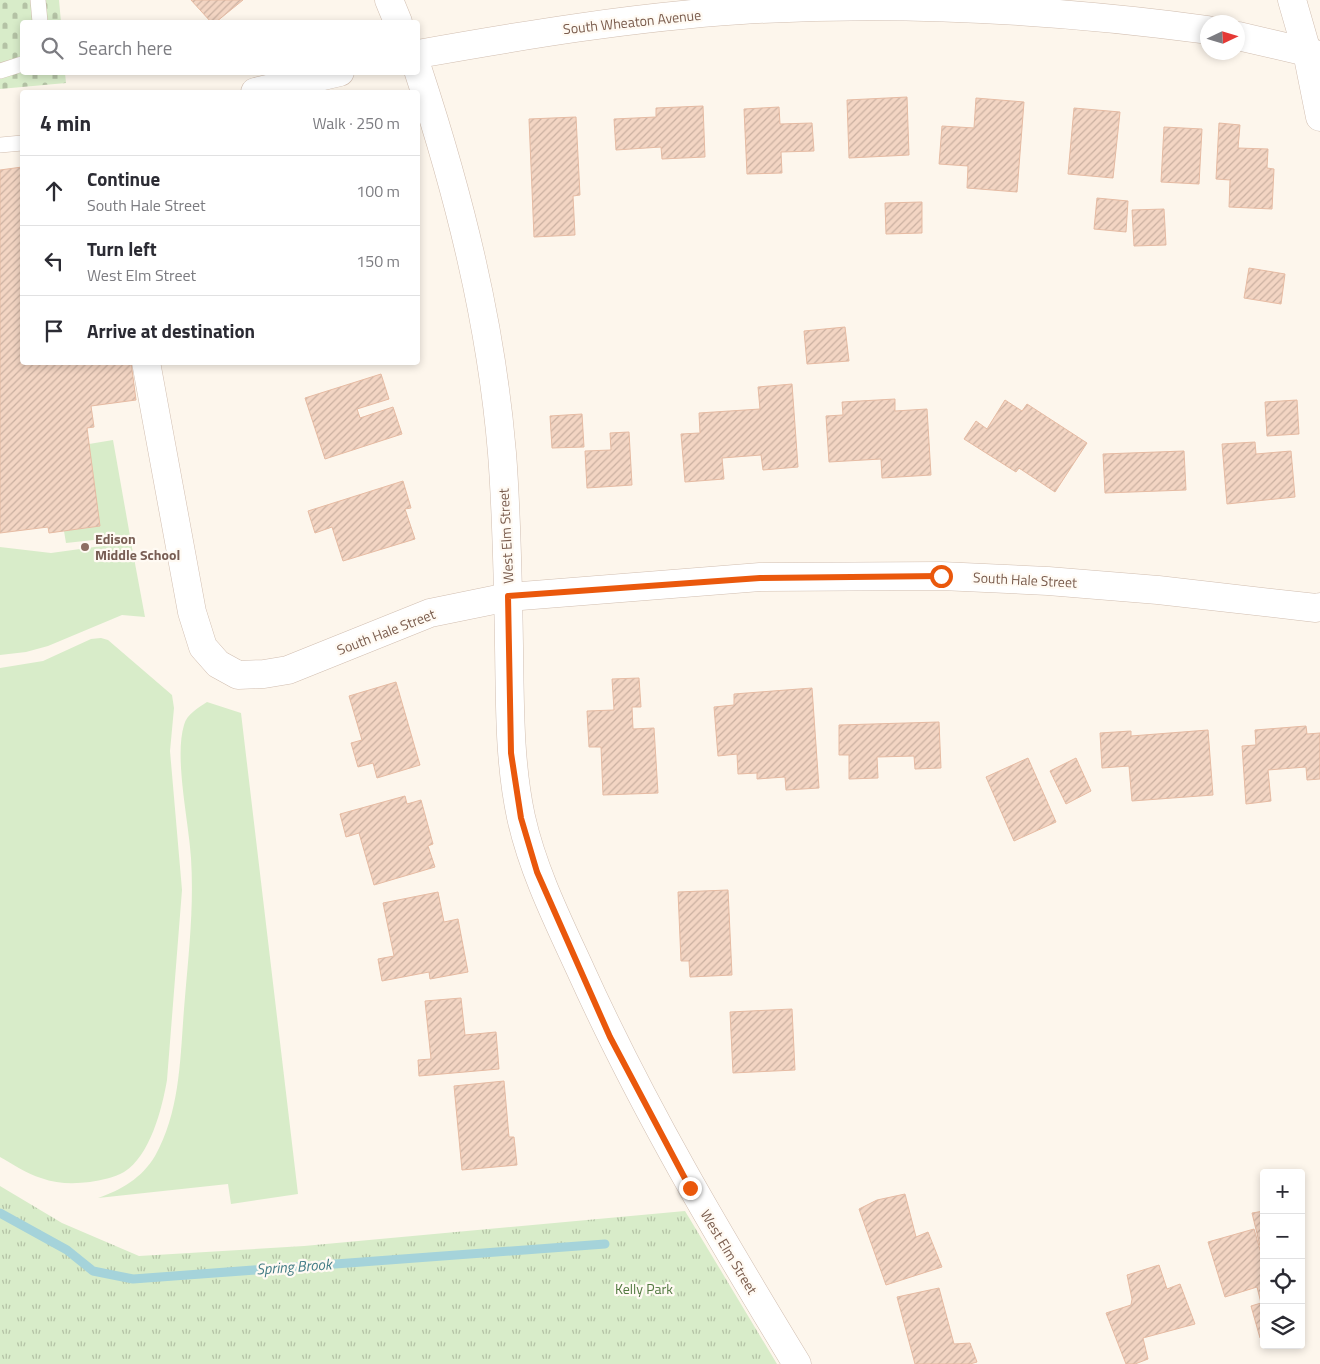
<!DOCTYPE html>
<html lang="en">
<head>
<meta charset="utf-8">
<style>
  body { margin:0; font-family:"Titillium Web",sans-serif; background:#f2f2f3; color:#2b2b33 }
  .controls { position:absolute; right:15px; bottom:15px; display:grid; overflow:hidden; border-radius:5px; box-shadow:0 2px 8px #0003 }
  .controls button { width:45px; height:45px; display:grid; place-items:center; padding:0; border:0; border-bottom:1px solid #e1e1e2; background:#fff; color:#2b2b33; font:25px sans-serif }
  .compass { position:absolute; left:1200px; top:15px; width:45px; height:45px; border-radius:50%; background:#fff; box-shadow:0 2px 8px #0003; rotate:86deg }
  .stop { position:absolute; width:15px; height:15px; margin:-11px; border:4px solid #ea580c; border-radius:50%; background:#fff }
  .stop.end { background:#ea580c; border-color:#fff; box-shadow:0 1px 5px #0008 }
  .list { margin:0; padding:0; list-style:none }
  h2 { display:flex; justify-content:space-between; align-items:center; height:65px; margin:0; padding:0 20px; font-size:21px }
  h2 small { font-size:16px; font-weight:400; color:#7c7c81 }
  .list li { display:grid; grid-template-columns:32px 1fr auto; gap:15px; align-items:center; box-sizing:border-box; height:70px; padding:0 20px; border-top:1px solid #e1e1e2 }
  .list b { display:block; font-size:19px; white-space:nowrap }
  .list p { margin:0; font-size:16px; white-space:nowrap; color:#7c7c81 }
  .list em { font-size:16px; font-style:normal; color:#7c7c81 }
  .icon { flex:none; width:28px; height:28px; fill:none; stroke:currentColor; stroke-width:2; stroke-linecap:round; stroke-linejoin:round }
  .map { position:relative; flex:none; width:1320px; height:1364px; overflow:hidden }
  .search { position:absolute; background:#fff; box-shadow:0 2px 8px #0003; left:20px; top:20px; width:400px; height:55px; display:flex; align-items:center; gap:12px; box-sizing:border-box; padding:0 18px; border-radius:5px; color:#7c7c81; font-size:19px }
  .panel { position:absolute; background:#fff; box-shadow:0 2px 8px #0003; left:20px; top:90px; width:400px; height:275px; border-radius:5px }
  .map>svg:first-child { display:block }
  .green { fill:#d8ecc9 }
  .cemetery { fill:url(#cemetery-stones) }
  .park { fill:url(#park-tufts) }
  .lines { fill:none; stroke-linecap:round; stroke-linejoin:round }
  .stream { stroke:#a5d3da; stroke-width:9 }
  .building { fill:url(#building-hatch); stroke:#e6bba3 }
  .lane-casing { stroke:#d1beb0; stroke-width:16 }
  .street-casing { stroke:#d1beb0; stroke-width:29 }
  .lane { stroke:#fff; stroke-width:15 }
  .street { stroke:#fff; stroke-width:28 }
  .route { stroke:#ea580c; stroke-width:6 }
  .education-dot { fill:#8d6e63; stroke:#fffaf3; stroke-width:2 }
  .labels { text-anchor:middle; stroke-width:4.5; stroke-linejoin:round; paint-order:stroke }
  .street-label { font-size:14px; fill:#7a5c4d; stroke:#fffaf3 }
  .education-label { font-size:14px; font-weight:bold; fill:#785e54; stroke:#fffaf3; text-anchor:start }
  .park-label { font-size:14px; fill:#537a41; stroke:#fffaf3 }
  .water-label { font-size:15px; font-style:italic; fill:#437c86; stroke:#fffaf3 }
</style>
</head>
<body>
<div class="map">
<svg width="1320" height="1364" viewBox="0 0 1320 1364">
  <defs>
    <pattern id="cemetery-stones" width="16" height="16" patternUnits="userSpaceOnUse" patternTransform="scale(1.25)"><rect width="16" height="16" fill="#d8ecc9"/><path d="M2 7V4a2 2 0 0 1 4 0v3zM10 15v-3a2 2 0 0 1 4 0v3z" fill="#b4c2a5"/></pattern>
    <pattern id="park-tufts" width="24" height="20" patternUnits="userSpaceOnUse" patternTransform="scale(1.25)"><rect width="24" height="20" fill="#d8ecc9"/><path d="M3 7l-1-3M5 7V3M7 7l1-3M15 17l-1-3M17 17v-4M19 17l1-3" fill="none" stroke="#b4c2a5"/></pattern>
    <pattern id="building-hatch" width="6" height="6" patternUnits="userSpaceOnUse" patternTransform="scale(1.25)"><rect width="6" height="6" fill="#f3d5c3"/><path d="M-1 1l2-2M0 6l6-6M5 7l2-2" fill="none" stroke="#cab0a1"/></pattern>
  </defs>
  <rect width="100%" height="100%" fill="#fdf6ec"/>
  <g class="green">
    <polygon points="113,440 130,536 66,543 64,531 100,526 89,444"/>
    <polygon points="131,542 145,617 122,615 48,646 26,652 0,655 0,547 51,553"/>
    <path d="M 101,638 L 108,640 L 172,695 L 174,708 L 170,751 L 182,890 L 167,1080 C 162,1109 150,1156 124,1172 C 114,1178 101,1180 90,1182 C 74,1184 57,1184 41,1178 C 27,1174 13,1164 0,1157 L 0,668 L 43,661 L 91,639 Z"/>
    <path d="M 207,702 L 241,713 L 298,1194 L 231,1204 L 228,1184 L 98,1198 C 121,1190 142,1178 155,1156 C 182,1108 180,1051 185,997 C 189,951 194,905 191,858 C 189,822 174,758 184,725 C 187,714 198,708 207,702 Z"/>
  </g>
  <polygon class="cemetery" points="0,0 59,0 61,22 22,22 22,72 65,73 66,83 0,89"/>
  <polygon class="park" points="0,1186 62,1223 139,1256 304,1246 685,1211 777,1364 0,1364"/>
  <g class="lines">
    <polyline class="stream" points="0,1213 67,1250 93,1271 133,1279 605,1244"/>
  </g>
  <g class="building">
    <polygon points="191,0 243,0 216,22 211,22"/>
    <polygon points="907,97 909,155 849,158 847,100"/>
    <polygon points="976,98 1024,102 1017,192 967,188 968,166 939,164 942,126 974,128"/>
    <polygon points="703,106 705,157 662,159 661,147 616,150 614,119 656,117 656,108"/>
    <polygon points="779,107 780,124 812,123 814,151 781,152 782,173 747,174 744,109"/>
    <polygon points="1074,108 1120,112 1113,178 1068,174"/>
    <polygon points="576,117 580,195 573,196 575,235 534,237 529,119"/>
    <polygon points="1219,123 1240,125 1238,148 1268,149 1267,168 1274,169 1272,209 1229,207 1230,180 1216,179"/>
    <polygon points="1164,127 1202,129 1199,184 1161,182"/>
    <polygon points="22,167 22,362 131,362 136,400 91,406 94,427 87,428 100,526 49,533 48,527 0,533 0,170"/>
    <polygon points="1097,198 1128,201 1126,232 1094,229"/>
    <polygon points="922,202 922,233 886,234 885,203"/>
    <polygon points="1164,209 1166,245 1134,246 1132,210"/>
    <polygon points="1249,268 1285,274 1281,304 1244,298"/>
    <polygon points="845,327 849,361 807,364 804,331"/>
    <polygon points="381,374 389,399 357,409 360,418 393,407 402,434 325,459 305,398"/>
    <polygon points="792,384 798,467 763,470 761,455 722,458 724,479 685,482 681,434 700,433 699,413 760,409 758,387"/>
    <polygon points="895,399 895,411 927,409 931,475 882,478 881,459 829,462 826,416 843,415 842,402"/>
    <polygon points="1005,400 1022,411 1027,404 1087,443 1055,492 1019,468 1016,472 964,439 976,421 987,429"/>
    <polygon points="1297,400 1299,434 1267,436 1265,402"/>
    <polygon points="582,414 584,447 552,448 550,416"/>
    <polygon points="629,432 632,485 587,488 585,451 611,450 610,433"/>
    <polygon points="1255,442 1256,454 1291,451 1295,497 1227,504 1222,444"/>
    <polygon points="1184,451 1186,490 1105,493 1103,454"/>
    <polygon points="403,481 411,508 405,509 415,539 343,561 332,527 315,533 308,511"/>
    <polygon points="639,678 641,707 632,707 633,729 654,728 658,793 603,795 601,747 589,747 587,711 614,710 612,679"/>
    <polygon points="396,682 420,765 377,778 373,763 358,767 351,743 362,740 349,696"/>
    <polygon points="812,688 819,788 786,790 785,777 757,779 757,773 738,774 737,754 718,756 714,707 734,705 734,694"/>
    <polygon points="939,722 941,768 915,769 914,756 877,757 878,778 849,779 849,755 839,755 839,725"/>
    <polygon points="1306,726 1307,734 1320,733 1320,779 1307,780 1306,767 1268,770 1271,801 1246,804 1242,746 1256,745 1255,730"/>
    <polygon points="1208,730 1213,795 1132,801 1129,766 1102,768 1100,733 1131,731 1131,736"/>
    <polygon points="1028,758 1056,822 1014,841 986,777"/>
    <polygon points="1076,758 1091,791 1066,804 1050,771"/>
    <polygon points="405,796 407,804 421,800 433,844 428,846 435,867 374,885 359,833 346,837 340,814"/>
    <polygon points="728,890 732,975 690,977 689,961 681,961 678,892"/>
    <polygon points="438,892 444,922 458,919 468,972 430,979 429,972 382,981 378,959 394,956 383,903"/>
    <polygon points="461,998 465,1035 496,1032 499,1069 419,1076 418,1060 431,1059 425,1001"/>
    <polygon points="792,1009 795,1070 733,1073 730,1012"/>
    <polygon points="504,1081 509,1137 514,1137 517,1165 462,1170 454,1086"/>
    <polygon points="905,1194 916,1237 928,1232 942,1267 886,1285 859,1209 877,1200"/>
    <polygon points="1264,1211 1264,1245 1260,1246 1252,1213"/>
    <polygon points="1254,1229 1261,1253 1264,1252 1264,1337 1260,1338 1251,1306 1261,1303 1257,1287 1225,1297 1208,1242"/>
    <polygon points="1159,1265 1167,1289 1180,1284 1195,1324 1143,1338 1148,1359 1135,1364 1126,1364 1106,1313 1131,1305 1132,1299 1127,1275"/>
    <polygon points="939,1288 954,1344 970,1343 977,1362 970,1364 915,1364 897,1297"/>
  </g>
  <g class="lines">
    <g class="lane-casing">
      <g id="lane">
        <polyline points="38,0 40,22"/>
        <polyline points="0,71 22,64"/>
        <polyline points="0,145 22,143"/>
      </g>
    </g>
    <g class="street-casing">
      <g id="street">
        <polyline points="389,0 398,22"/>
        <polyline points="1292,0 1307,52 1320,117"/>
        <polyline points="1238,36 1320,55"/>
        <path d="M 418,54 C 525,35 633,17 742,10 C 898,1 1053,9 1208,30"/>
        <path d="M 418,70 C 459,195 491,321 502,453 C 507,517 508,582 509,646 C 510,704 509,761 521,817 C 533,871 558,921 581,971 C 643,1108 719,1236 797,1364"/>
        <polyline points="255,92 340,72"/>
        <polyline points="146,362 192,612 203,647 218,664 238,675 264,674 288,670 430,613 508,597 760,577 941,576 1048,581 1158,590 1316,608 1320,607"/>
      </g>
    </g>
    <use href="#lane" class="lane"/>
    <use href="#street" class="street"/>
  </g>
  <g class="lines">
    <polyline class="route" points="690,1188 610,1037 537,872 521,818 511,753 508,596 760,578 941,576"/>
  </g>
  <circle class="education-dot" cx="85" cy="547" r="5"/>
  <g class="labels">
    <g class="street-label">
      <text transform="translate(632 22) rotate(-6)" y="5">South Wheaton Avenue</text>
      <text transform="translate(506 536) rotate(-93)" y="5">West Elm Street</text>
      <text transform="translate(1025 580) rotate(3)" y="5">South Hale Street</text>
      <text transform="translate(386 632) rotate(-21)" y="5">South Hale Street</text>
      <text transform="translate(729 1252) rotate(59)" y="5">West Elm Street</text>
    </g>
    <g class="education-label">
      <text x="95" y="544">Edison<tspan x="95" dy="16">Middle School</tspan></text>
    </g>
    <g class="park-label">
      <text x="644" y="1294">Kelly Park</text>
    </g>
    <g class="water-label">
      <text transform="translate(294 1267) rotate(-4)" y="5">Spring Brook</text>
    </g>
  </g>
</svg>
<div class="controls">
<button>+</button>
<button>−</button>
<button><svg class="icon" aria-label="locate" viewBox="0 0 24 24"><circle cx="12" cy="12" r="6"/><path d="M12 2v4M12 18v4M2 12h4M18 12h4"/></svg></button>
<button><svg class="icon" aria-label="layers" viewBox="0 0 24 24"><path d="M12 4l9 5-9 5-9-5zM3 14l9 5 9-5"/></svg></button>
</div>
<svg class="compass" viewBox="-18 -18 36 36"><path d="M0-13l5 13h-10z" fill="#e53935"/><path d="M0 13l5-13h-10z" fill="#7c7c81"/></svg>
<div class="stop" style="left:941px;top:576px"></div>
<div class="stop end" style="left:690px;top:1188px"></div>
<div class="search"><svg class="icon" aria-label="search" viewBox="0 0 24 24"><circle cx="10" cy="10" r="6"/><path d="M15 15l6 6"/></svg>Search here</div>
<section class="panel">
<h2>4 min<small>Walk · 250 m</small></h2>
<ul class="list">
<li><svg class="icon" aria-label="ahead" viewBox="0 0 24 24"><path d="M12 20V5M6 11l6-6 6 6"/></svg><div><b>Continue</b><p>South Hale Street</p></div><em>100 m</em></li>
<li><svg class="icon" aria-label="left" viewBox="0 0 24 24"><path d="M17 20v-9H6M10 6l-5 5 5 5"/></svg><div><b>Turn left</b><p>West Elm Street</p></div><em>150 m</em></li>
<li><svg class="icon" aria-label="arrive" viewBox="0 0 24 24"><path d="M6 21V4h12l-3 4 3 4H6"/></svg><div><b>Arrive at destination</b></div></li>
</ul>
</section>
</div>
</body>
</html>
